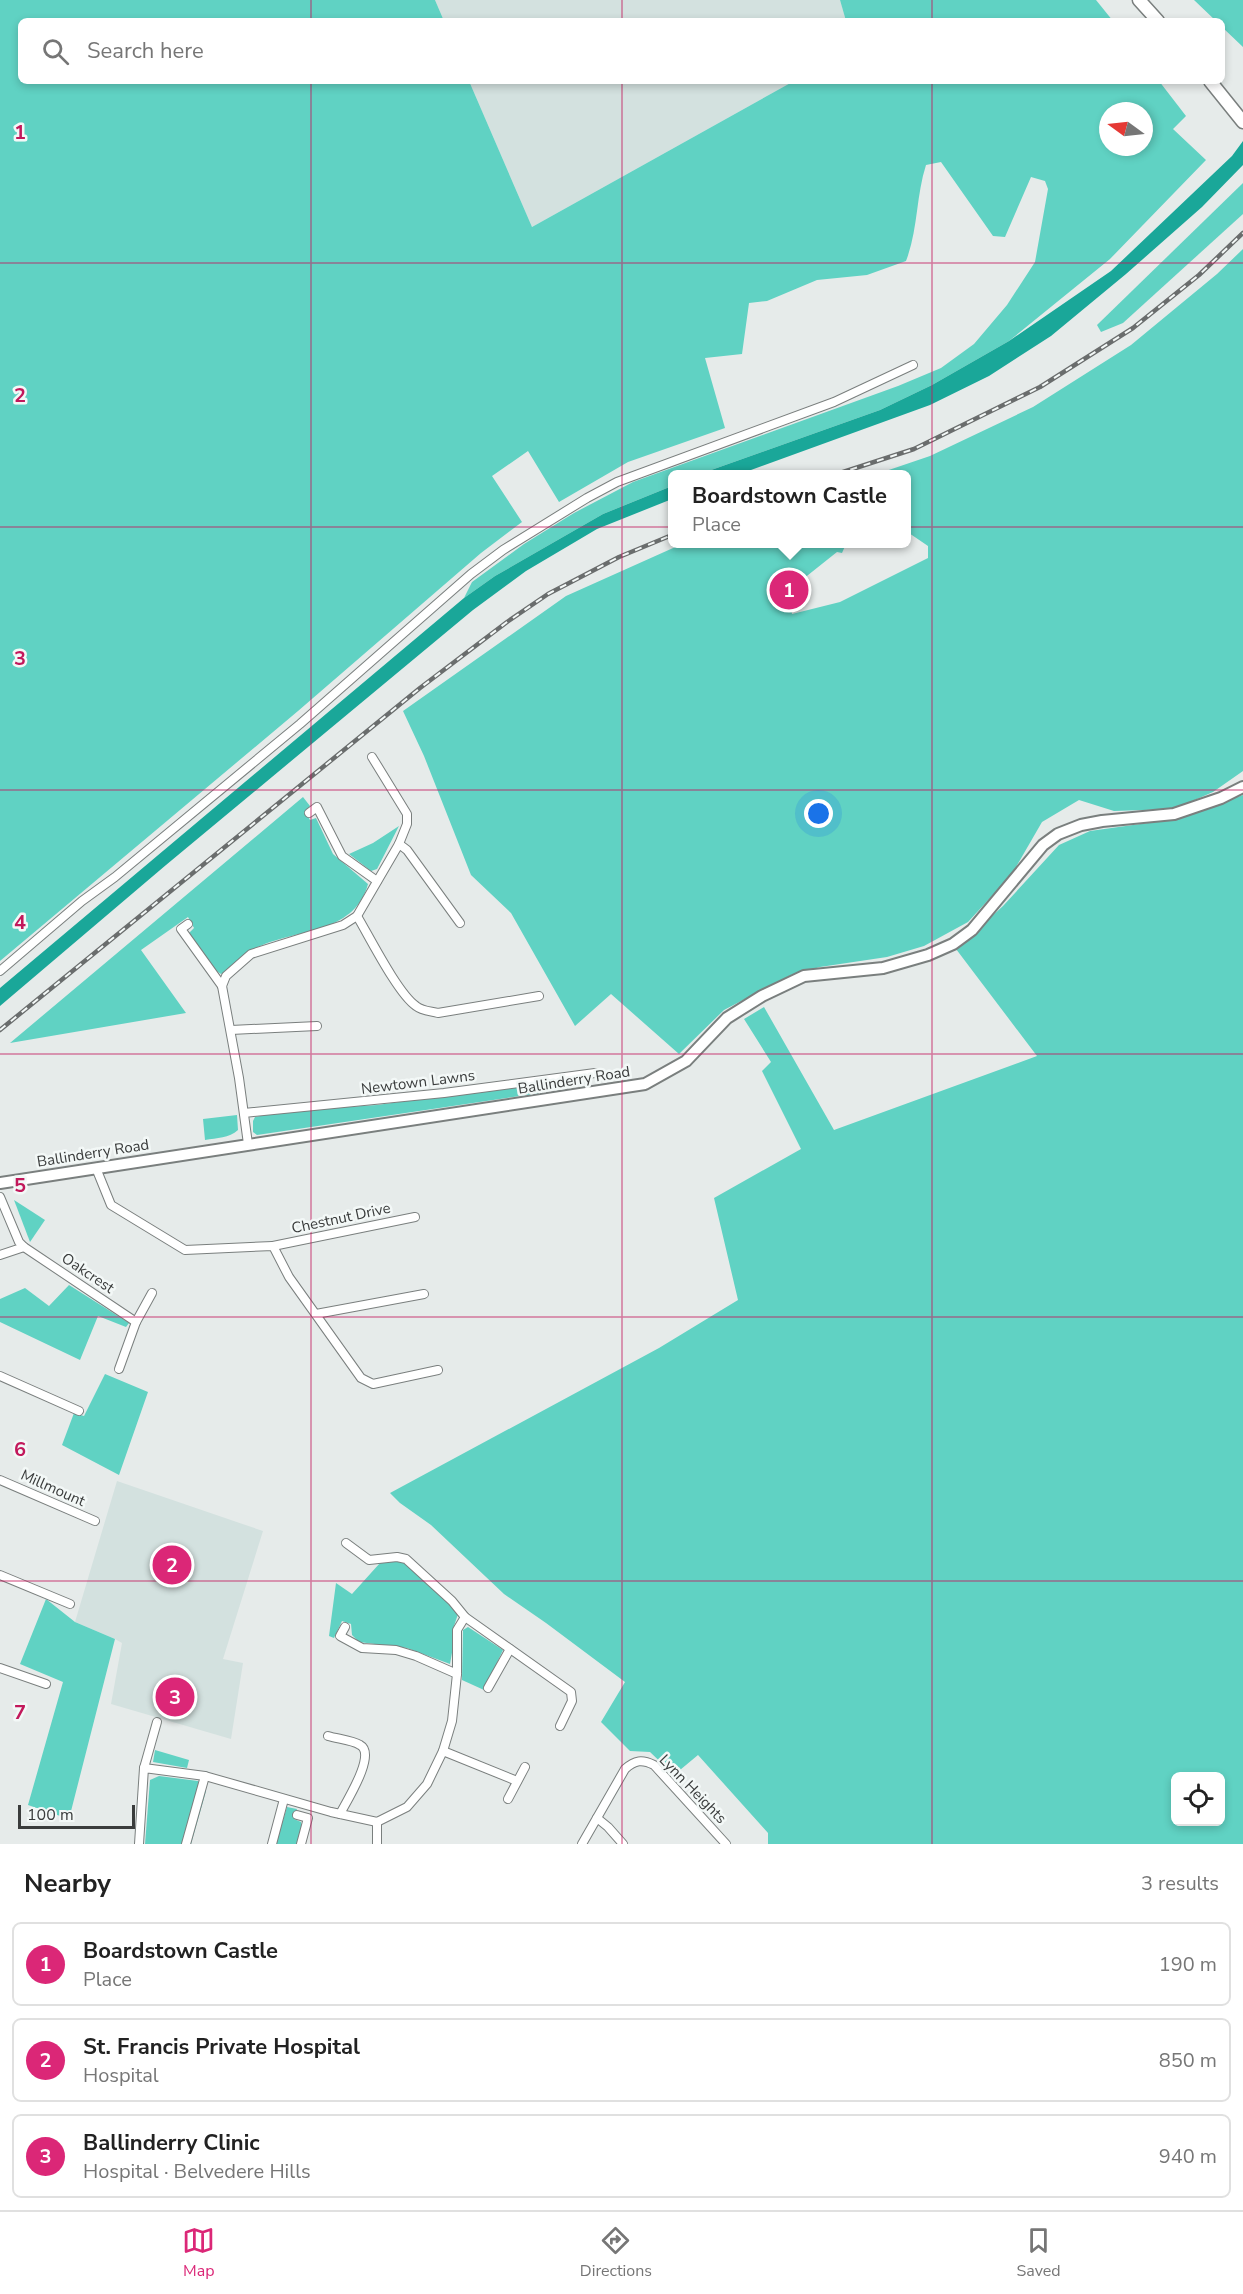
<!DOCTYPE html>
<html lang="en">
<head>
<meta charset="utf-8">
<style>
  body { margin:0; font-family:"Nunito Sans",sans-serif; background:#f6f6f6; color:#222 }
  .controls { position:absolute; right:18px; bottom:18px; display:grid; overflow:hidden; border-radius:9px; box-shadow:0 3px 9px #0003 }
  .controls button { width:54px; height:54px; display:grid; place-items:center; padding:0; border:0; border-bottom:2px solid #e0e0e0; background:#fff; color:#222; font:30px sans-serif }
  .compass { position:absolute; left:1099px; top:102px; width:54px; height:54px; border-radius:50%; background:#fff; box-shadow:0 3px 9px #0003; rotate:285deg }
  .scale { position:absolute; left:18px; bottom:15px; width:117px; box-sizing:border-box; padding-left:6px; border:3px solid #3a3c3c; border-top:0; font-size:16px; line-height:21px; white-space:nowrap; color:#3a3c3c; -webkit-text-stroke:4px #f3f8f7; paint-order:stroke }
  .you { position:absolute; left:819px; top:814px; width:21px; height:21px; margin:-15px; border:4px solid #fff; border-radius:50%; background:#1a73e8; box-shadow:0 0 0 9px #1a73e833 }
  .badge { display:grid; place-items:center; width:39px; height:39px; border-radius:50%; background:#db2777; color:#fff; font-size:20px; font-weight:700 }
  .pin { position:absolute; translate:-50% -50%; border:3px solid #fff; box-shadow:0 2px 6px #0006 }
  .popup { position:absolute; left:668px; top:470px; width:243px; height:78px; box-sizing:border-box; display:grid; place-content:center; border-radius:9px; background:#fff; filter:drop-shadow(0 2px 4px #0005); font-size:20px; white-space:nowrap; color:#767676 }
  .popup b { font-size:22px; color:#222 }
  .popup::after { content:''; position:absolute; left:50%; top:100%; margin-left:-12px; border:12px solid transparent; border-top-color:#fff }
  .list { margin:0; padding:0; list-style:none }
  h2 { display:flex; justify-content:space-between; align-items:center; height:78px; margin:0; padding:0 24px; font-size:26px }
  h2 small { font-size:20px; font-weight:400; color:#767676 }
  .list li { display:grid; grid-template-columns:39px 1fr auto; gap:18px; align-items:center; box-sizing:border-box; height:84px; margin:0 12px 12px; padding:0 12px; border:2px solid #e0e0e0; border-radius:9px }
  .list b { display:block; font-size:22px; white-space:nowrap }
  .list p { margin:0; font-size:20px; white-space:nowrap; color:#767676 }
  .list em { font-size:20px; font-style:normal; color:#767676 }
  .icon { flex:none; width:33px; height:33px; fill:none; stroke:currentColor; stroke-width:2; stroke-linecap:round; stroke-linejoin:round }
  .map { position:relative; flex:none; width:1243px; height:1844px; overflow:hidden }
  .search { position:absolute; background:#fff; box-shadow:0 3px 9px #0003; left:18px; right:18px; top:18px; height:66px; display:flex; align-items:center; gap:15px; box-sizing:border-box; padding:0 21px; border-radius:9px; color:#767676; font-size:22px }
  .sheet { height:366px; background:#fff }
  nav { display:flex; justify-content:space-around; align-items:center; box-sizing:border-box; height:84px; border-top:2px solid #e0e0e0; background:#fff; font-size:16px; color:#767676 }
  nav a { display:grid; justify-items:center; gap:3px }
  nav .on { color:#db2777 }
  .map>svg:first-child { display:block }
  .built { fill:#d3e1df }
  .green { fill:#60d2c3; fill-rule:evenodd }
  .water { fill:#1aa799 }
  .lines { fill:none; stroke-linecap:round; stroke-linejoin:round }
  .street-casing { stroke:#7a7f7e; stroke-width:10 }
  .secondary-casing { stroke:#7a7f7e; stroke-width:14 }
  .primary-casing { stroke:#7a7f7e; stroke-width:15 }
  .street { stroke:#fff; stroke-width:8 }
  .secondary { stroke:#fff; stroke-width:10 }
  .primary { stroke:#fff; stroke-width:12 }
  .rail-casing { stroke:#6a6d6d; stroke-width:4.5 }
  .rail { stroke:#f3f8f7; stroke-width:2; stroke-dasharray:7; stroke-linecap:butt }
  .grid { fill:none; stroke:#c2185b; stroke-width:1.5; stroke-opacity:0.55 }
  .labels { text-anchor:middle; stroke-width:5; stroke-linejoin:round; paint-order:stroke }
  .street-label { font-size:15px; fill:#3a3c3c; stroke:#f3f8f7 }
  .grid-label { font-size:20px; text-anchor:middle; font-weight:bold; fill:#c2185b; stroke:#f3f8f7; stroke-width:5; stroke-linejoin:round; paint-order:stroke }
</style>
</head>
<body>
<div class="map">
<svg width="1243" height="1844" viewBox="0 0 1243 1844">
  <rect width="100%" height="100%" fill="#e6ebea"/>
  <g class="built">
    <polygon points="435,0 840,0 846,21 444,21"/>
    <polygon points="469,81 794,81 532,227"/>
    <polygon points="117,1481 263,1531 223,1659 243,1663 231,1739 111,1704 122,1643 115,1639 75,1622"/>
  </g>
  <g class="green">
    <path d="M 0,0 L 435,0 L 444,21 L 21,21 L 21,81 L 469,81 L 532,227 L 794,81 L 1159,81 L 1186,116 L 1173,129 L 1206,160 L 1110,259 L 1009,341 L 932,385 L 880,410 L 700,474 L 672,474 L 672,486 L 603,514 L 495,576 L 464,598 L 472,582 L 524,544 L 574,513 L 633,482 L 898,386 L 941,368 L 974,344 L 1007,305 L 1035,262 L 1048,189 L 1045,181 L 1031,177 L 1005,237 L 993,236 L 941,162 L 926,165 C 916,196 918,230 906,261 L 867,275 L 817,280 L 767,301 L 749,303 L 742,354 L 705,358 L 725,428 L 628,462 L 559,502 L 528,451 L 492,476 L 522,522 L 481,553 L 298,711 L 0,961 ZM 1108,111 L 1144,111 L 1144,147 L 1108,147 Z"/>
    <polygon points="840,0 1096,0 1113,21 846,21"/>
    <polygon points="1194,0 1243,0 1243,47 1222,27 1222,21 1216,21"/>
    <polygon points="1243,183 1243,214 1123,323 1101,332 1097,325"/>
    <polygon points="1243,249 1243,771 1213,792 1174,809 1114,811 1079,800 1042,822 1012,874 968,922 924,946 887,957 820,967 791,975 724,1010 679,1054 611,994 575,1026 511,913 471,875 424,756 403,711 566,596 682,544 846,544 842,553 837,552 788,591 792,614 840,602 928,558 928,546 906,531 906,474 877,474 930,456 1033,407 1131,345 1217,274"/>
    <path d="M 1243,795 L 1243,1844 L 768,1844 L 768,1833 L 698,1755 L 674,1775 L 650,1752 L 630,1751 L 601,1722 L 625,1682 L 546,1623 L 504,1594 L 431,1525 L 400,1503 L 390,1493 L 659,1348 L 738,1300 L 714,1198 L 801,1149 L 762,1071 L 771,1062 L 744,1019 L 764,1007 L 834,1130 L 1037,1056 L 956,949 L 1003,906 L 1059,845 L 1090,831 L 1176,819 ZM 1176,1776 L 1220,1776 L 1220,1822 L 1176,1822 Z"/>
    <path d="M 303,797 L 310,806 L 305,811 L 310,820 L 316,818 L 333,854 L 368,884 C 354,936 293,928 254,949 C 241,955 233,968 221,974 L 215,970 L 189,933 L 194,928 L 188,917 L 141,950 L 186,1013 L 10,1043 Z"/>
    <polygon points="399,826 377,869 371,871 349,854 373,843"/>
    <polygon points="539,1083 540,1093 257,1135 253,1132 253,1121 255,1117 286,1111 377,1105"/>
    <path d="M 237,1115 L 238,1130 C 229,1138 217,1138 205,1140 L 203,1119 Z"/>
    <polygon points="14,1200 45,1220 30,1242"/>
    <polygon points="69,1285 129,1323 126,1327 98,1316 80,1360 0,1322 0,1299 25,1288 49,1306"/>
    <polygon points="105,1374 148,1392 119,1475 62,1445 74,1413 84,1416"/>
    <polygon points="392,1560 404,1561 455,1609 458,1614 453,1629 453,1647 450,1664 407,1648 359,1642 352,1635 351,1624 342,1621 334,1638 329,1636 336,1583 352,1594 380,1563"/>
    <polygon points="46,1599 75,1622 115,1639 69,1819 28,1805 63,1682 20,1664"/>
    <polygon points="468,1627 503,1650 484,1690 462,1680 463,1630"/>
    <polygon points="155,1750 189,1760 187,1768 153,1762"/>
    <polygon points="159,1776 198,1781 206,1791 191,1844 145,1844 150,1780"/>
    <polygon points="287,1807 297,1809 294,1819 301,1822 302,1827 297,1844 276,1844"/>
  </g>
  <g class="water">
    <polygon points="1243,141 1243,165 1202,207 1126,274 1051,336 989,376 930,405 740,474 700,474 880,410 932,385 1009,341 1111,271 1232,156"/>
    <polygon points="672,486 672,499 597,529 526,571 473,610 166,865 0,1006 0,988 464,598 495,576 603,514"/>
  </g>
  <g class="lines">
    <g class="street-casing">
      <g id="street">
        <polyline points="309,813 317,807 342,856 377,881"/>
        <polyline points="399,844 407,850 460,923"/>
        <path d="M 357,916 C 369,936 398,994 416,1006 C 422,1011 430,1011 438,1013 L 539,996"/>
        <polyline points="188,924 181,929 222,986"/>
        <polyline points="0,971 82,901 115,877 300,724 471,574 503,550 587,498 617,482 834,402 913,365"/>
        <polyline points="231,1030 317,1026"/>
        <polyline points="244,1113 444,1093 595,1073"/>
        <polyline points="248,1144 239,1078 222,986 226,976 251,954 343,925 357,916 399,844 407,824 407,814 372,757"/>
        <polyline points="96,1168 111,1205 185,1250 273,1246 289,1277 361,1378 373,1384 438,1370"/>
        <polyline points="0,1197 19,1242 24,1247 136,1322"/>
        <polyline points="273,1246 415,1217"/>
        <polyline points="0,1255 24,1247"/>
        <polyline points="316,1314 424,1294"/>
        <polyline points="119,1369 136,1322 152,1293"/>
        <polyline points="0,1376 79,1411"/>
        <polyline points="0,1480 95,1521"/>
        <polyline points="346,1543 369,1560 397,1557 406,1559 452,1601 465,1617"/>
        <polyline points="0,1575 70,1604"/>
        <polyline points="345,1627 340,1636 362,1648 396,1650 416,1656 457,1674"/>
        <polyline points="0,1668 46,1684"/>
        <polyline points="488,1688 510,1649"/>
        <path d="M 328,1736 C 338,1739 352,1740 360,1745 C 377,1754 346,1802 340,1814"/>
        <polyline points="443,1751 517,1781"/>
        <polyline points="144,1768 157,1722"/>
        <polyline points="508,1799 525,1767"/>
        <polyline points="297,1815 308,1818 301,1844"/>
        <polyline points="597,1818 608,1827 623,1844"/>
        <polyline points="377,1822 377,1844"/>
        <polyline points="139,1844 144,1768 205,1776 331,1812 377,1822 407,1807 427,1784 443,1751 452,1721 457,1674 457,1630 465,1617 571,1692 572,1701 560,1726"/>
        <polyline points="186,1844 205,1776"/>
        <polyline points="272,1844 284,1799"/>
        <path d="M 582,1844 L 625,1769 C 635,1760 642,1759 654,1765 L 726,1844"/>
      </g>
    </g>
    <g class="secondary-casing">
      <polyline id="secondary" points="0,1183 645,1084 686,1061 727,1018 762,996 804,976 883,968 928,955 953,944 972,930 1043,845 1058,834 1081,825 1102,821 1174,814 1221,798 1243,787"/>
    </g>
    <g class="primary-casing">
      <g id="primary">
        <polyline points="1139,0 1158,21"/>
        <polyline points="1210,81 1243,122"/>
      </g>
    </g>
    <use href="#street" class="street"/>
    <use href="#secondary" class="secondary"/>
    <use href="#primary" class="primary"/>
    <g class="rail-casing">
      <g id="rail">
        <polyline points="837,474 914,449 1040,387 1133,328 1199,275 1243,233"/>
        <polyline points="0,1030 420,688 507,622 548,594 619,557 672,535"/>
      </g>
    </g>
    <use href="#rail" class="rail"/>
  </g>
  <path class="grid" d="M 311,0 L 311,21M 622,0 L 622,21M 932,0 L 932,21M 311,81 L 311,1844M 622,81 L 622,1844M 932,81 L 932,1844M 0,263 L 1243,263M 0,527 L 1243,527M 0,790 L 1243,790M 0,1054 L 1243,1054M 0,1317 L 1243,1317M 0,1581 L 1243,1581"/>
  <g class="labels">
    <g class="street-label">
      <text transform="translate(574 1080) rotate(-9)" y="5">Ballinderry Road</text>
      <text transform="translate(418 1082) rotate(-7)" y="5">Newtown Lawns</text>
      <text transform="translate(93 1153) rotate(-9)" y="5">Ballinderry Road</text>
      <text transform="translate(341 1218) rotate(-12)" y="5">Chestnut Drive</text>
      <text transform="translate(88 1273) rotate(34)" y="5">Oakcrest</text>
      <text transform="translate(53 1488) rotate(24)" y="5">Millmount</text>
      <text transform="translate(693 1789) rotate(46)" y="5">Lynn Heights</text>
    </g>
  </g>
  <g class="grid-label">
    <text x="20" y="139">1</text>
    <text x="20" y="402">2</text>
    <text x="20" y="665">3</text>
    <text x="20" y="929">4</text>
    <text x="20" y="1192">5</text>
    <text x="20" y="1456">6</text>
    <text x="20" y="1719">7</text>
  </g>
</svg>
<div class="controls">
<button><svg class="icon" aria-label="locate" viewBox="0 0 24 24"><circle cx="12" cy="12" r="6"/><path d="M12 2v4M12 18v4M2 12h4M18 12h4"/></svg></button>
</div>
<svg class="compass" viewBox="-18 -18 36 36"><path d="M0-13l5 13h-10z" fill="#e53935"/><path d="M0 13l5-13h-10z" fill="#767676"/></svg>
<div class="scale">100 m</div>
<div class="you"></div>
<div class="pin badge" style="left:789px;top:590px">1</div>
<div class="popup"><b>Boardstown Castle</b>Place</div>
<div class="pin badge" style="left:172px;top:1565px">2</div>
<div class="pin badge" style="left:175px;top:1697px">3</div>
<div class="search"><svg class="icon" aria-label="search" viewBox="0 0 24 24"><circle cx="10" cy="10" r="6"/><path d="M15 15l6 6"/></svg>Search here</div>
</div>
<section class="sheet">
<h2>Nearby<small>3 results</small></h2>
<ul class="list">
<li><span class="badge">1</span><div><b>Boardstown Castle</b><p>Place</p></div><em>190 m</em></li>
<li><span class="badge">2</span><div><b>St. Francis Private Hospital</b><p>Hospital</p></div><em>850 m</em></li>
<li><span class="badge">3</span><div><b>Ballinderry Clinic</b><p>Hospital · Belvedere Hills</p></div><em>940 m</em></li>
</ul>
</section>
<nav>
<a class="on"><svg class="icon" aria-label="map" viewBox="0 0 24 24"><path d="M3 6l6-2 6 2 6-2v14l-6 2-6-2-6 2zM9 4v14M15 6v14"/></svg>Map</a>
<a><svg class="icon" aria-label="directions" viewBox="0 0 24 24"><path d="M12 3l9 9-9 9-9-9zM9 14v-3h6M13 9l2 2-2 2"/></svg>Directions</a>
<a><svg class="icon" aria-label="saved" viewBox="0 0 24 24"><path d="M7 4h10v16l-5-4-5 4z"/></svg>Saved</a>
</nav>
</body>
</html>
